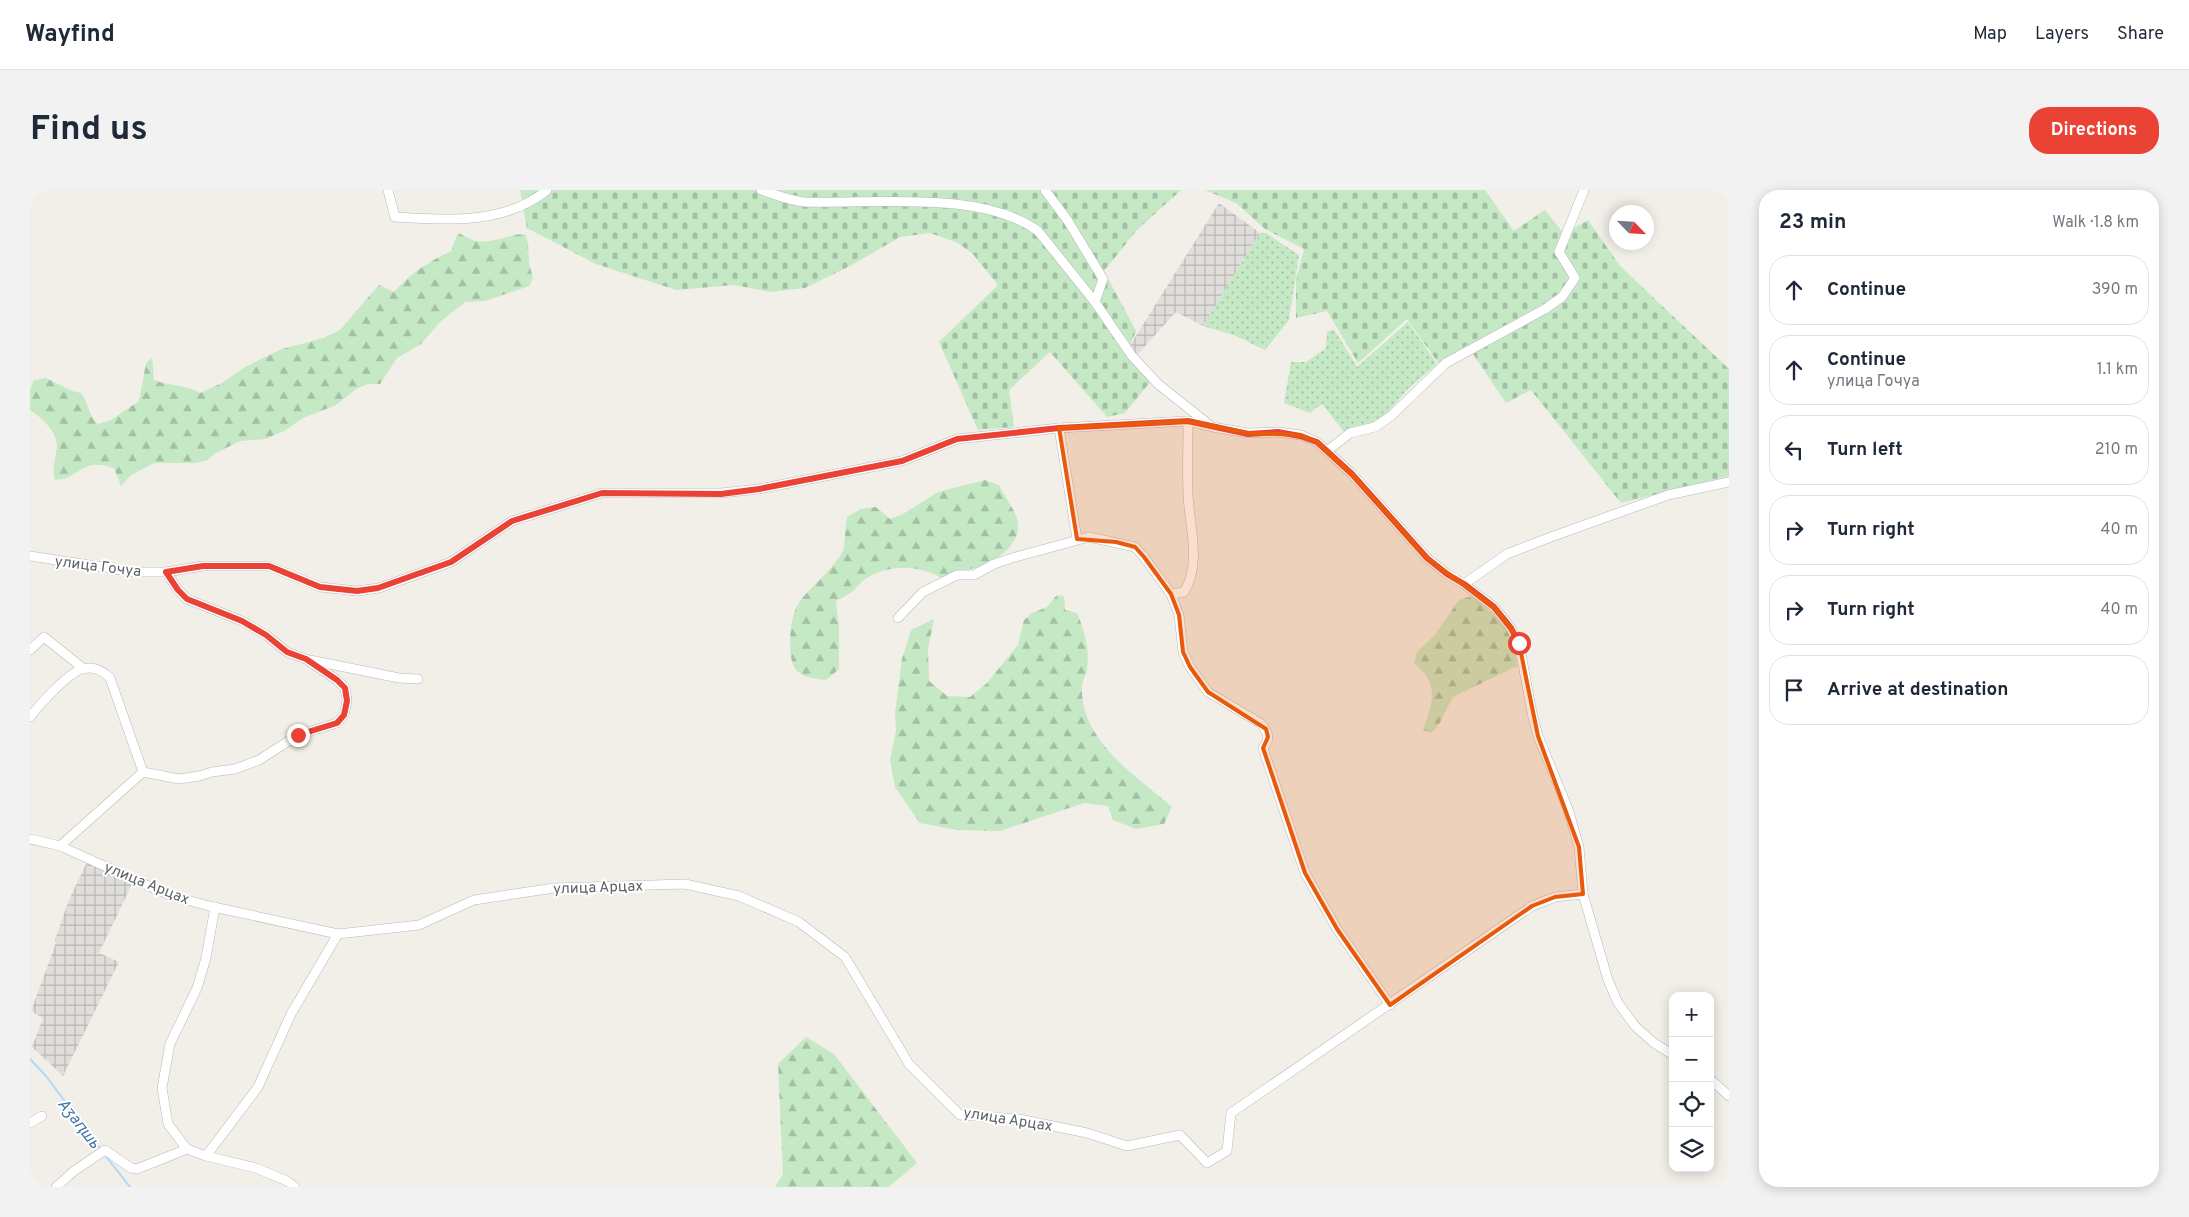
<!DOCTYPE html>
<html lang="en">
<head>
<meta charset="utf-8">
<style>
  body { margin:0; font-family:Overpass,sans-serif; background:#f2f2f3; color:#1f2937 }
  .controls { position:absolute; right:15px; bottom:15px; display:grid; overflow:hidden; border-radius:10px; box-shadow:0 2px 12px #0003 }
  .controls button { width:45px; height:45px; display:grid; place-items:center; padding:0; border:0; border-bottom:1px solid #e0e1e3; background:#fff; color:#1f2937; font:25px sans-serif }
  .compass { position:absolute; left:1579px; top:15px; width:45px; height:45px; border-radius:50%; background:#fff; box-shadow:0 2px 12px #0003; rotate:115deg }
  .stop { position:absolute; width:15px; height:15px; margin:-11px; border:4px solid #ea4335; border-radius:50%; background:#fff }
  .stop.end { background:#ea4335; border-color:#fff; box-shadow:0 1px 5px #0008 }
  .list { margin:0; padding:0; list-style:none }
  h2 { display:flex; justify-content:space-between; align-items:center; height:65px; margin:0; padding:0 20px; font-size:21px }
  h2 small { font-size:16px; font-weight:400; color:#747a83 }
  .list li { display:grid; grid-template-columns:32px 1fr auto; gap:15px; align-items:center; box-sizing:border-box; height:70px; margin:0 10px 10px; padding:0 10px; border:1px solid #e0e1e3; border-radius:20px }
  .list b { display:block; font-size:19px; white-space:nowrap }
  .list p { margin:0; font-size:16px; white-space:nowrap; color:#747a83 }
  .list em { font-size:16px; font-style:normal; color:#747a83 }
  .icon { flex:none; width:28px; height:28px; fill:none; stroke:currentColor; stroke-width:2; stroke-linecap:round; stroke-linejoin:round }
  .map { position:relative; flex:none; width:1699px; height:997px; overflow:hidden; border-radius:20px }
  header { display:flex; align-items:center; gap:30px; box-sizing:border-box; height:70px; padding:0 25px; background:#fff; border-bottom:1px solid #e0e1e3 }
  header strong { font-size:24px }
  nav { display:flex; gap:28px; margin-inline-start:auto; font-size:18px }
  .intro { display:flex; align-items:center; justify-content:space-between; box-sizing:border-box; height:120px; padding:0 30px }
  h1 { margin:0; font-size:35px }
  .button { padding:12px 22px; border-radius:20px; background:#ea4335; color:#fff; font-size:18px; font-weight:700 }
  main { display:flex; gap:30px; padding:0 30px }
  aside { flex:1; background:#fff; border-radius:20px; box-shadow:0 2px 12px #0003 }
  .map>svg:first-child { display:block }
  .industrial { fill:url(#industrial-grid) }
  .grass { fill:url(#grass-dots) }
  .forest { fill:url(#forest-firs) }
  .cemetery { fill:url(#cemetery-stones) }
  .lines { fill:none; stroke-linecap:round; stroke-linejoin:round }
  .stream { stroke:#aadaff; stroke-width:2 }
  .minor-casing { stroke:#b5b8bc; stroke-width:10 }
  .minor { stroke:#fff; stroke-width:9 }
  .route { stroke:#ea4335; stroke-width:6 }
  .marked { fill:#e8590c; fill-opacity:0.2; stroke:#e8590c; stroke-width:4; stroke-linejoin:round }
  .labels { text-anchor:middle; stroke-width:4; stroke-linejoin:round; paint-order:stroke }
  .street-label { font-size:15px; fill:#5f6368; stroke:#fff }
  .water-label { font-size:16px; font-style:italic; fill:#4174aa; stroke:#fff }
</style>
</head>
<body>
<header>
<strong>Wayfind</strong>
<nav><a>Map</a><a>Layers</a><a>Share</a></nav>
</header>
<div class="intro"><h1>Find us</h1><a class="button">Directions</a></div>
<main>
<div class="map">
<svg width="1699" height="997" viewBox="0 0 1699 997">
  <defs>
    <pattern id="industrial-grid" width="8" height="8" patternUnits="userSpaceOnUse" patternTransform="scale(1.25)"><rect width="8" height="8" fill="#e0deda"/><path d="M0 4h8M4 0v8" fill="none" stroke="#b9b8b5"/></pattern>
    <pattern id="grass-dots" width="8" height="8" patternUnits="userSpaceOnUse" patternTransform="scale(1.25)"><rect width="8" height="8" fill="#c5e8c5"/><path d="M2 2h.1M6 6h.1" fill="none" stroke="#a3c0a4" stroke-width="1.8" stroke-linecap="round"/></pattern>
    <pattern id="forest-firs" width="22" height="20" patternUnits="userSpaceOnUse" patternTransform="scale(1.25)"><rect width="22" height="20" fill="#c5e8c5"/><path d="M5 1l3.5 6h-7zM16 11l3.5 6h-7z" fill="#a3c0a4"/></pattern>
    <pattern id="cemetery-stones" width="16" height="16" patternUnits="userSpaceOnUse" patternTransform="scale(1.25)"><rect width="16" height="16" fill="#c5e8c5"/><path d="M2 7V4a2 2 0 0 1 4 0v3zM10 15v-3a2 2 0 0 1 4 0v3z" fill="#a3c0a4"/></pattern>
  </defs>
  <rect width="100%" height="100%" fill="#f1efe8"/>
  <g class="industrial">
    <polygon points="1189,13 1230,43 1173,136 1146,122 1106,166 1099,157"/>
    <polygon points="57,672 103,692 69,763 89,772 33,886 2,857 13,828 1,821 26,753 25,750 38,712"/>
  </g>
  <g class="grass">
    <polygon points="1230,43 1236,43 1269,65 1259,130 1235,160 1204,145 1173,136"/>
    <polygon points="1378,132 1407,174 1379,198 1356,224 1334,237 1315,243 1292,214 1280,223 1254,213 1261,172 1276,172 1296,158 1297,142 1304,139 1327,177"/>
  </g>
  <g class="forest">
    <path d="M 428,43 C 434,45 440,50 446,51 C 462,54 479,44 495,44 L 498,53 L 499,73 L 503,88 L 499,96 L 455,111 L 435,112 L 409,133 L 391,154 L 367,168 L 350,194 L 338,194 L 326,199 L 306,215 L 273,228 L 254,241 L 235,249 L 210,251 L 184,264 L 178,270 L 165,273 L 124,273 L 101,285 L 91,296 L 84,278 C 77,276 66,273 59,276 C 47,280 39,290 25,290 C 22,279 25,270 27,258 C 28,242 12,228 0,220 L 0,199 L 4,190 L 16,188 L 42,201 L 51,203 C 59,213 58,226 68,234 L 81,230 L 109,211 L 116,173 L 122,168 L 124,190 C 139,196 157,195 170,203 L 192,193 L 215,177 L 252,159 L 294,148 L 310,140 L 349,95 L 364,102 C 381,83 398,72 421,61 Z"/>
    <path d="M 955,290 L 969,295 C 973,304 985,320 987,329 C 994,354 965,372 945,378 C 933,381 923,382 911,388 C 889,375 860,374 837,388 C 831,391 828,397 823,401 C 818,405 811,408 806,411 L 809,437 L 809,479 L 796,490 C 786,489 775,488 767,481 C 756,470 760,431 766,418 C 775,400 802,382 813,361 C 815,358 815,335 817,327 L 831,319 L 846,317 L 860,329 L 873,324 L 908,302 Z"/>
    <path d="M 1027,405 L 1034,406 L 1035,420 L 1047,423 C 1054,440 1060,459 1057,479 C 1056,485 1052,491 1052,498 C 1050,550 1107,587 1142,617 L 1134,634 L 1106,639 L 1083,630 L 1078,616 L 1054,613 L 970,641 L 927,640 L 890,633 L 865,597 L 860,570 L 866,541 L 865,523 L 872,469 L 881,440 L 904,429 L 898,459 L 899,491 L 917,506 L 940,507 L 957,493 L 988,455 L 994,430 L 1002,423 L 1017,417 Z"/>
    <path d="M 1442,406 C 1467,427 1485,441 1487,476 L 1423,507 L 1408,536 L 1401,543 L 1393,540 C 1403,512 1410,495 1384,473 L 1387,462 L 1404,446 L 1429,410 Z"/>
    <polygon points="776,847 804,864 887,973 859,997 745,997 753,984 748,874"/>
  </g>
  <g class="cemetery">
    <polygon points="490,0 1151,0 1107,40 1074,81 1106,141 1099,157 1094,162 1121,191 1095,223 1077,227 1020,162 979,200 984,237 948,240 909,152 968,95 942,63 926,52 900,43 870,47 820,76 775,98 740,102 704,95 646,100 566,74 497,38"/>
    <polygon points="1175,0 1455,0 1484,41 1515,20 1534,44 1558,30 1590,76 1699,179 1699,286 1591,313 1501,200 1476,213 1437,155 1409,174 1377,129 1328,173 1297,121 1266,128 1266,90 1274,59 1235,39 1206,13"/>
  </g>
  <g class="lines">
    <g class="stream">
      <polyline points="0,869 16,886 71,960"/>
      <polyline points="74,964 100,997"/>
    </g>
    <g class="minor-casing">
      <g id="minor">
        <path d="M 358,0 L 365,27 C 415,30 475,35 517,0"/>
        <path d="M 731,0 C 744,4 761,11 775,12 C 847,14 952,0 1008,41 L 1065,112 L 1102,166 L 1128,194 L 1182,237 L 1218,243 L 1248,242 L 1271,245 L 1287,252 L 1322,284 L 1397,368 L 1417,384 L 1434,394 L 1464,417 L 1481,438 L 1489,453 L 1502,523 L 1508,546 L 1538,619 L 1549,657 L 1553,704 L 1578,790 L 1588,813 L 1605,836 L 1624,853 L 1643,865"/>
        <polyline points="1015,0 1038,31 1073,89 1065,112"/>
        <polyline points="1029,238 1047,349"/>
        <polyline points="1297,261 1320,243 1345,237 1361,226 1416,173 1515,119 1532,107 1545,88 1529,62 1554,0"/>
        <polyline points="0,366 104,382 136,382 173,376 239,376 290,397 327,401 349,398 421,372 482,331 572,303 691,303 729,299 872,271 927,249 1029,238 1158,231 1178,236"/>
        <polyline points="1434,394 1477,364 1521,347 1638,305 1699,292"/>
        <path d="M 1141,404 L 1149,425 L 1153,462 L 1160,477 L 1178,502 L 1230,533 C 1238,541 1241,549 1233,558 L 1275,683 L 1307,739 L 1360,815"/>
        <path d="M 868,428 L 893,402 L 927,385 L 944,385 L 964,374 L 982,368 L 1059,347 L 1105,357 L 1114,367 L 1141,404 L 1154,402 C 1172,374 1159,335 1158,304 C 1157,280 1158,255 1158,231"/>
        <polyline points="0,460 14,447 54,479"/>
        <polyline points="280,470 369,488 388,489"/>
        <path d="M 0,527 C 9,515 38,483 52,479 C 63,476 72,480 80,488 L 113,582"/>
        <polyline points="0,649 30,656 139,705 179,716 308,744 389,735 444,710 524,698 655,694 709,706 769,732 815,767 879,874 930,925 989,929 1057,943 1097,956 1150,945 1177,973 1197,961 1201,923 1502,716 1525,707 1553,704"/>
        <polyline points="30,656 113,582 149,589 169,586 182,582 205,579 229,570 268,545 307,533 314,525 317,511 315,498 307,490 276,469 257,462 236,445 212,431 157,409 148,400 136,382"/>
        <polyline points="185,717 176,768 167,798 140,854 132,898 138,934 157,959 176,966 226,978 257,991 265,997"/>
        <polyline points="1680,889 1699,906"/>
        <polyline points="0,933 12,926"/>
        <polyline points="176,966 228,897 261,824 308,744"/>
        <polyline points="26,997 44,981 75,960 101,978 107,979 157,959"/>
      </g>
    </g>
    <use href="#minor" class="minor"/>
  </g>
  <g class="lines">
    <polyline class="route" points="268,545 307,533 314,525 317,511 315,498 307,490 276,469 257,462 236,445 212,431 157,409 148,400 136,382 173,376 239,376 290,397 327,401 348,398 421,372 482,331 572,303 691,304 729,299 872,271 927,249 1029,238 1158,231 1218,244 1248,242 1270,246 1287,252 1322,284 1397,368 1417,384 1434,394 1464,417 1481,438 1489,453"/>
  </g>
  <path class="marked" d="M 1158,231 L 1218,243 L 1271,245 L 1287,252 L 1322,284 L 1397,368 L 1464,417 L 1481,438 L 1489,453 L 1508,546 L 1549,657 L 1553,704 L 1525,707 L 1502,716 L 1360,815 L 1307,739 L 1275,683 L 1233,558 L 1238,547 L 1236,539 L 1178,502 L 1160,477 L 1153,462 L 1149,425 L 1141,404 L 1114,367 L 1105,357 L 1086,352 L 1047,349 L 1029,238 Z"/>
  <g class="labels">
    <g class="street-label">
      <text transform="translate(68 376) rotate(7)" y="5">улица Гочуа</text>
      <text transform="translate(117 693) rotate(22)" y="5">улица Арцах</text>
      <text transform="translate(568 697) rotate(-2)" y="5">улица Арцах</text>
      <text transform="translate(978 929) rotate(9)" y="5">улица Арцах</text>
    </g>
    <g class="water-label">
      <text transform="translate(50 933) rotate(52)" y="6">Аӡаԥшь</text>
    </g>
  </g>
</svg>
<div class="controls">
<button>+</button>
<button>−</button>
<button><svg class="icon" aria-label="locate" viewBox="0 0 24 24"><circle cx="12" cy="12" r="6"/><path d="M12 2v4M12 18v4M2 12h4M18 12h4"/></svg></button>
<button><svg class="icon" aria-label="layers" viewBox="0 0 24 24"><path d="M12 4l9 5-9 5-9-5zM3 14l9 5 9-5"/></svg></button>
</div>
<svg class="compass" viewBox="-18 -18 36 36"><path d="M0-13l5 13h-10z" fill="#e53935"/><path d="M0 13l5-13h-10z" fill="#747a83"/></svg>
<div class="stop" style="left:1489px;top:453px"></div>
<div class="stop end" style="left:268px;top:545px"></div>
</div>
<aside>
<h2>23 min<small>Walk · 1.8 km</small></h2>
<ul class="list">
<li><svg class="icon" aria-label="ahead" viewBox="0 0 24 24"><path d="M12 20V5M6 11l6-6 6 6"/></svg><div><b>Continue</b></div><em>390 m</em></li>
<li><svg class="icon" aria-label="ahead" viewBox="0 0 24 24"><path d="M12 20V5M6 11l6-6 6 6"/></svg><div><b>Continue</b><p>улица Гочуа</p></div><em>1.1 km</em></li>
<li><svg class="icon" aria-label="left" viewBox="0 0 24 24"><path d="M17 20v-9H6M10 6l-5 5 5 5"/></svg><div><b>Turn left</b></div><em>210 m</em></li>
<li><svg class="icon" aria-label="right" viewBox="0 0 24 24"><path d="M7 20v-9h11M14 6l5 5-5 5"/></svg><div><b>Turn right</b></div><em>40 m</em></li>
<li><svg class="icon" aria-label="right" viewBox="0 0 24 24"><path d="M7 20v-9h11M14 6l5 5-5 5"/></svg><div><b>Turn right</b></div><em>40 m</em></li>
<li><svg class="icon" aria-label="arrive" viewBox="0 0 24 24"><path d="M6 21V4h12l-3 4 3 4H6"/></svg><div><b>Arrive at destination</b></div></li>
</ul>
</aside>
</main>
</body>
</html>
